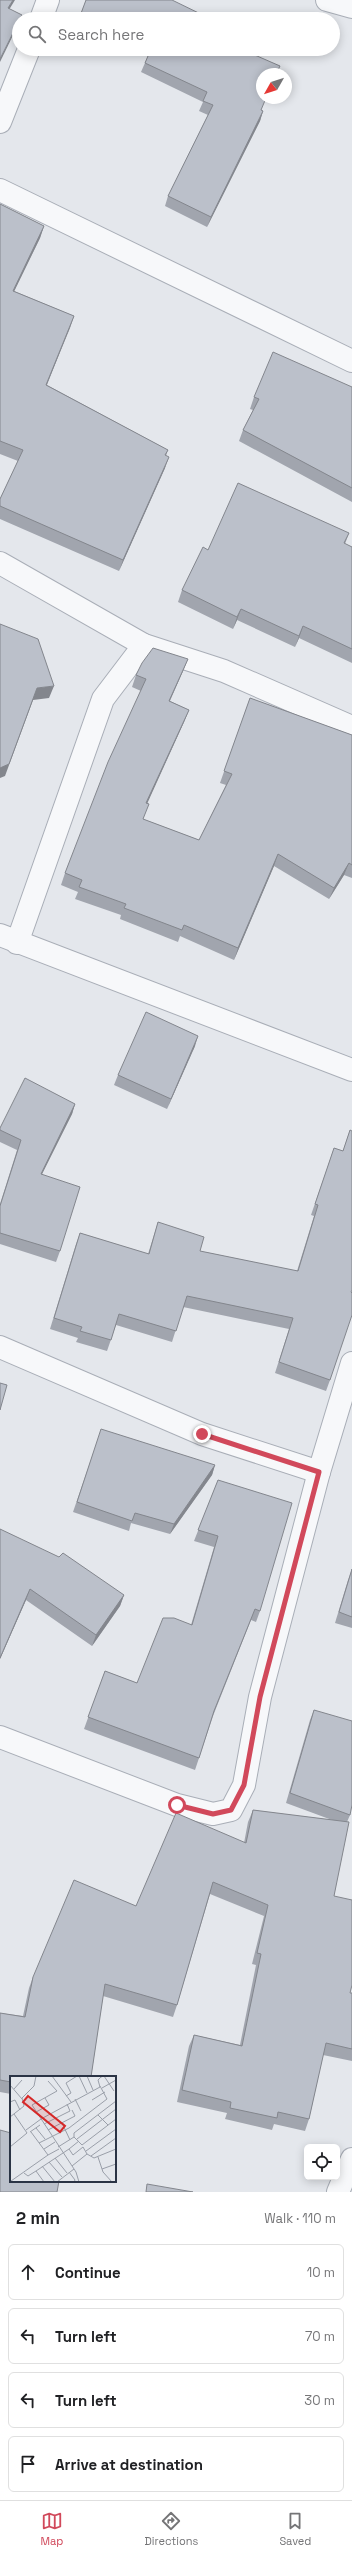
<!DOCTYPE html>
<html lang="en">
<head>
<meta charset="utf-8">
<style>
  body { margin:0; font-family:"Space Grotesk",sans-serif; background:#f2f2f2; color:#202124 }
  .controls { position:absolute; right:12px; bottom:12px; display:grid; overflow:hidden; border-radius:6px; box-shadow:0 2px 10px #0003 }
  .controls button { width:36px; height:36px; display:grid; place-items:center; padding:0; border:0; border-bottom:1px solid #e0e0e0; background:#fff; color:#202124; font:20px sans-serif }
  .compass { position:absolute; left:256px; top:68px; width:36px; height:36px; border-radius:50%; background:#fff; box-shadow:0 2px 10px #0003; rotate:231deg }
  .stop { position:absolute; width:12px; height:12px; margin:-9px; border:3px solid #d1495b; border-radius:50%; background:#fff }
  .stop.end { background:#d1495b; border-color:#fff; box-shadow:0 1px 4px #0008 }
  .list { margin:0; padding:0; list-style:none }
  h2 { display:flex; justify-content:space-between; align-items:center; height:52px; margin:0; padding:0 16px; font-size:17px }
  h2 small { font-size:13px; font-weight:400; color:#757577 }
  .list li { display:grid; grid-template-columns:26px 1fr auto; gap:12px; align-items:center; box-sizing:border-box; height:56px; margin:0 8px 8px; padding:0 8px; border:1px solid #e0e0e0; border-radius:6px }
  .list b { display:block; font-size:15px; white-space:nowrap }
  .list em { font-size:13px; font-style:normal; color:#757577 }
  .icon { flex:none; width:22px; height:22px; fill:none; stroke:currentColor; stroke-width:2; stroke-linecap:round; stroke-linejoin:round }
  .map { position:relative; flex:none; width:352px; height:2192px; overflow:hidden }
  .search { position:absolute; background:#fff; box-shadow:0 2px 10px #0003; left:12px; right:12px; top:12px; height:44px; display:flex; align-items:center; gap:10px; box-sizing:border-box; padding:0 14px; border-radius:22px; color:#757577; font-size:15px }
  .sheet { height:308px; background:#fff }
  nav { display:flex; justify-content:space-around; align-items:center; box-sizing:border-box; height:56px; border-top:1px solid #e0e0e0; background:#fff; font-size:11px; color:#757577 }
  nav a { display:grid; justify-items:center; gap:2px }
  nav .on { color:#d1495b }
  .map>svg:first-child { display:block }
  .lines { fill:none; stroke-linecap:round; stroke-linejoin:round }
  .minor-casing { stroke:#a9aeb7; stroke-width:24 }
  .minor { stroke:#f7f8fa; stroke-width:22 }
  .wall { fill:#a1a5ae }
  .shaded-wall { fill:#83868d }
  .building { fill:#bbc0ca; stroke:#83868d }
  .route { stroke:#d1495b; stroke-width:5 }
  .inset-road { fill:none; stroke:#9a9fa9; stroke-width:1 }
  .view { fill:#d62828; fill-opacity:0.15; stroke:#d62828; stroke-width:2 }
  .inset-edge { fill:none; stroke:#2b3445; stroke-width:2 }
</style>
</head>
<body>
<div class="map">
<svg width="352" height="2192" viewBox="0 0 352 2192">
  <rect width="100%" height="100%" fill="#e4e7ec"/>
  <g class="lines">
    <g class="minor-casing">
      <g id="minor">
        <polyline points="327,0 352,7"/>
        <polyline points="41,19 48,0"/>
        <polyline points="0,122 29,49"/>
        <polyline points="0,190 352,361"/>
        <polyline points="0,563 144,645 224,671 352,727"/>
        <polyline points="0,935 352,1070"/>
        <polyline points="17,943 103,699 144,645"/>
        <polyline points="0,1347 202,1434 319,1472"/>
        <polyline points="0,1737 177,1805 213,1814 231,1810 244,1785 260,1697 319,1472 352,1363"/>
        <polyline points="338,2192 352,2159"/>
      </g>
    </g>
    <use href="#minor" class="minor"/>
  </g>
  <g class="wall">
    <polygon points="86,0 211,19 79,19"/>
    <polygon points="132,49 241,49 261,110 263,111 260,121 207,227 165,206 168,196 208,115 199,111 203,102 141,72 148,56"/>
    <polygon points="0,204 44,226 40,238 14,291 74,316 47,385 168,450 166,456 165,468 119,571 0,519 0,499 18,461 0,454"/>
    <polygon points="352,387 352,502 239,441 243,430 253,410 250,409 254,397"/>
    <polygon points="349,533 345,544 352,547 352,663 299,638 295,647 237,620 233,629 178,602 182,590 208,550"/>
    <polygon points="188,659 183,671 170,701 189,710 184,722 147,803 143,819 199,840 226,785 220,783 250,698 352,735 352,878 344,875 329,899 274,866 234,960 180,936 178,942 120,919 121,915 75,899 78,892 61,885 65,873 141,691 132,687 136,675"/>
    <polygon points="195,1046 167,1109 114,1085 118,1075"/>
    <polygon points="75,1104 72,1114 42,1174 60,1251 56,1262 0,1244 0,1204 17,1150 0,1142 0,1128"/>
    <polygon points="350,1130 330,1380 326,1391 275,1373 289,1329 183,1307 172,1342 116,1325 107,1351 76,1342 78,1338 50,1329 76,1244 80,1233 148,1254 158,1222 200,1251 297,1271 314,1216 311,1215 334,1148 343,1151"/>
    <polygon points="98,1439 215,1465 212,1475 170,1534 131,1523 129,1531 73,1512"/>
    <polygon points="218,1480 260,1611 256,1622 251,1620 213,1716 195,1770 84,1729 105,1671 137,1683 191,1625 214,1547 194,1541"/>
    <polygon points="0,1529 124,1595 120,1606 92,1646 26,1600 0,1659"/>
    <polygon points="352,1569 352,1628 335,1623 348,1580"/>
    <polygon points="314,1710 350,1815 347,1822 334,1896 350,1993 352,1993 352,2061 323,2055 309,2119 305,2131 274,2124 272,2130 225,2119 227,2113 177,2102 189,2046 194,2035 240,2045 256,1965 252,1964 264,1916 210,1894 177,2005 173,2017 103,1996 91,2077 11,2077 11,2094 0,2092 0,2013 23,2016 29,1988 33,1977 136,1906 244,1843 248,1822 253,1810 332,1820 286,1803 310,1720"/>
  </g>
  <g class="shaded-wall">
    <polygon points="13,0 15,0 4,18 8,8"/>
    <polygon points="19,21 18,25 0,62 0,59"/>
    <polygon points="263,111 260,121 207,227 211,217"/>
    <polygon points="44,226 40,238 9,302 13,291"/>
    <polygon points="74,316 70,328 42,396 46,385"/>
    <polygon points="169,457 165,468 119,571 123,560"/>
    <polygon points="241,609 237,620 233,629 237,617"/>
    <polygon points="303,626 299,638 295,647 299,636"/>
    <polygon points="188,659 183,671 164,713 169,701"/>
    <polygon points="54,686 49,698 33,700 5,776 0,778 0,768 37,688"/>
    <polygon points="189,710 184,722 142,815 146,803"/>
    <polygon points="278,854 274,866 234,960 238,948"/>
    <polygon points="349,863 344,875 329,899 334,888"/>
    <polygon points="198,1036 195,1046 167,1109 171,1099"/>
    <polygon points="75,1104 72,1114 37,1184 41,1174"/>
    <polygon points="215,1465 212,1475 170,1534 174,1524"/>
    <polygon points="30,1589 26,1600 0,1659 0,1658"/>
    <polygon points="124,1595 120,1606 92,1646 96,1635"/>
  </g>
  <g class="building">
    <polygon points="0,0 13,0 8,8 22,15 20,19 19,19 19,21 0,59"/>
    <polygon points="86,0 172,0 211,19 87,19 80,16"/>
    <polygon points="151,49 241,49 280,66 276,74 262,74 262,98 266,98 261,110 263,111 211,217 168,196 213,105 203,101 207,92 145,63"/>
    <polygon points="0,204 44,226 13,291 74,316 46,385 168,450 165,455 169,457 123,560 0,506 0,499 23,450 0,441"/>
    <polygon points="273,352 352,387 352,488 243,430 259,399 254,397"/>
    <polygon points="238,483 349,533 344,543 352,547 352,649 303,626 299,636 241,609 237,617 182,590 203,547 208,550"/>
    <polygon points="0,624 38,639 54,686 37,688 9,764 0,768"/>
    <polygon points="153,648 188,659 169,701 189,710 146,803 149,804 143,819 199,840 232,774 224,771 250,698 352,735 352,865 349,863 334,888 278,854 238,948 184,925 182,930 124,908 126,904 79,887 82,880 65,873 108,762 146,679 136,675 142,663"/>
    <polygon points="146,1012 198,1036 171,1099 118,1075"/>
    <polygon points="25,1078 75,1104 41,1174 80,1187 60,1251 0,1233 0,1206 21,1140 0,1130 0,1128"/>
    <polygon points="350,1130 352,1131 352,1290 351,1292 352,1293 352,1315 330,1380 279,1362 293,1318 187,1296 176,1331 119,1314 111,1340 80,1331 82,1327 54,1318 80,1233 149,1254 158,1222 204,1237 200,1251 298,1271 318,1205 315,1204 334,1148 343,1151"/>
    <polygon points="0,1383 7,1385 0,1410"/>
    <polygon points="101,1429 215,1465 174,1524 135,1513 132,1521 77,1502"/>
    <polygon points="218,1480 292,1503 260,1611 255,1609 214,1711 199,1758 88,1717 105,1671 137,1683 163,1618 174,1618 192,1625 218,1536 198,1530"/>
    <polygon points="0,1529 59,1557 63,1553 124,1595 96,1635 30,1589 0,1658"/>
    <polygon points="352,1569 352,1617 339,1612"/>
    <polygon points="314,1710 352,1721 352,1805 350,1815 290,1793"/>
    <polygon points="253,1810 349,1822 334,1896 352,1900 352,1985 350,1993 352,1993 352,2049 326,2043 309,2119 278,2112 277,2118 230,2108 231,2102 182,2090 194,2035 242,2046 261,1954 257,1953 268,1905 213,1882 177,2005 105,1984 91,2077 49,2077 43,2076 43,2077 11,2077 11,2082 0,2080 0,2013 25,2017 33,1977 74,1880 136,1906 176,1813 246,1843"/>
    <polygon points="0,2130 11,2133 11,2181 59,2181 57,2192 0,2192"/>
    <polygon points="147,2184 193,2192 146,2192"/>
  </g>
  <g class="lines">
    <polyline class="route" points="177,1805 213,1814 231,1810 244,1785 260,1697 319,1472 202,1434"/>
  </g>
  <g transform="translate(10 2076)">
    <rect width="106" height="106" fill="#e4e7ec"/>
    <path class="inset-road" d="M 42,0 L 61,26M 69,0 L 77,17M 77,0 L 83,14M 38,5 L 47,15 L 22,29 L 66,96 L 69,106M 0,9 L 12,23M 92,12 L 106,4M 4,13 L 12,4M 56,20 L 61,17 L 56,7 L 67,0M 65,23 L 71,35M 82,24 L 95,16M 0,26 L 5,24 L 10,34M 26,36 L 39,29 L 35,22M 88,39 L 98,49M 0,41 L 14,30 L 12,22 L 24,10 L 26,0M 52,47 L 60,64M 34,48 L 60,35 L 57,28M 26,52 L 35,63M 16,54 L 31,43 L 90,11 L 88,4 L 91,1 L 94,0 L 104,15M 38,54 L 65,40 L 62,34M 20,56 L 30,49M 64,61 L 64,57 L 106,25M 67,63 L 106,33M 29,67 L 59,52 L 97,23 L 90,10M 72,69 L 106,43M 0,71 L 17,57 L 4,38M 48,71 L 64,61 L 72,69M 34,73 L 45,66M 59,73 L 69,65M 76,75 L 106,53M 38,79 L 49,73M 81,80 L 106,62M 88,81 L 93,96 L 102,106M 45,82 L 57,97M 39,86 L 52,101M 32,90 L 45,106M 62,90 L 77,78 L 84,82 L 106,73M 92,93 L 106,88M 59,96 L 65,104 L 64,106M 14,97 L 18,100 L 26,95M 1,105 L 38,79 L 21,56M 34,106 L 26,95 L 59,73 L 63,79 L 73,71 L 77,78M 47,106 L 64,93"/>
    <path class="view" d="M 18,20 L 55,50 L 50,56 L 13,26 Z"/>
    <rect width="106" height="106" class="inset-edge"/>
  </g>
</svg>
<div class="controls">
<button><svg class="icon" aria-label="locate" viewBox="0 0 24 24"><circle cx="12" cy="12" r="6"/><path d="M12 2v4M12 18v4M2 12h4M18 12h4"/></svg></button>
</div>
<svg class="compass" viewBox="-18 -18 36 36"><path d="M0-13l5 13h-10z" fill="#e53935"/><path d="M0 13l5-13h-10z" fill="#757577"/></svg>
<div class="stop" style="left:177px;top:1805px"></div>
<div class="stop end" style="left:202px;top:1434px"></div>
<div class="search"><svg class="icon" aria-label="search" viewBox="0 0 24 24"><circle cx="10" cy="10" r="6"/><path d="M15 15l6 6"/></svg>Search here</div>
</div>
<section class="sheet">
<h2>2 min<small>Walk · 110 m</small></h2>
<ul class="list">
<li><svg class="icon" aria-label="ahead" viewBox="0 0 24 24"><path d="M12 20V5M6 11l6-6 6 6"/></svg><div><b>Continue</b></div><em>10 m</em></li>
<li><svg class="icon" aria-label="left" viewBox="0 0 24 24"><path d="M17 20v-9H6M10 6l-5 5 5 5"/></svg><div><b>Turn left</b></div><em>70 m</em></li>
<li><svg class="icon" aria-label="left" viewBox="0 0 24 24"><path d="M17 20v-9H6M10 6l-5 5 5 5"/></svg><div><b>Turn left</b></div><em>30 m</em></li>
<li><svg class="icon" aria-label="arrive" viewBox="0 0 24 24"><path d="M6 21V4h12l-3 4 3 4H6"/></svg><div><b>Arrive at destination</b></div></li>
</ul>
</section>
<nav>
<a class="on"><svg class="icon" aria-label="map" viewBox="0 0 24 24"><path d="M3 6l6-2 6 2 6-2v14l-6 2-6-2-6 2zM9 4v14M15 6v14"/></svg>Map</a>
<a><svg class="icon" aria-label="directions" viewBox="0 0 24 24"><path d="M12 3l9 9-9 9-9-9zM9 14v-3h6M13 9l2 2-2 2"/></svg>Directions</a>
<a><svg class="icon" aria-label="saved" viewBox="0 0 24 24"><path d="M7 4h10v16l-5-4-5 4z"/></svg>Saved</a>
</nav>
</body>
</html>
